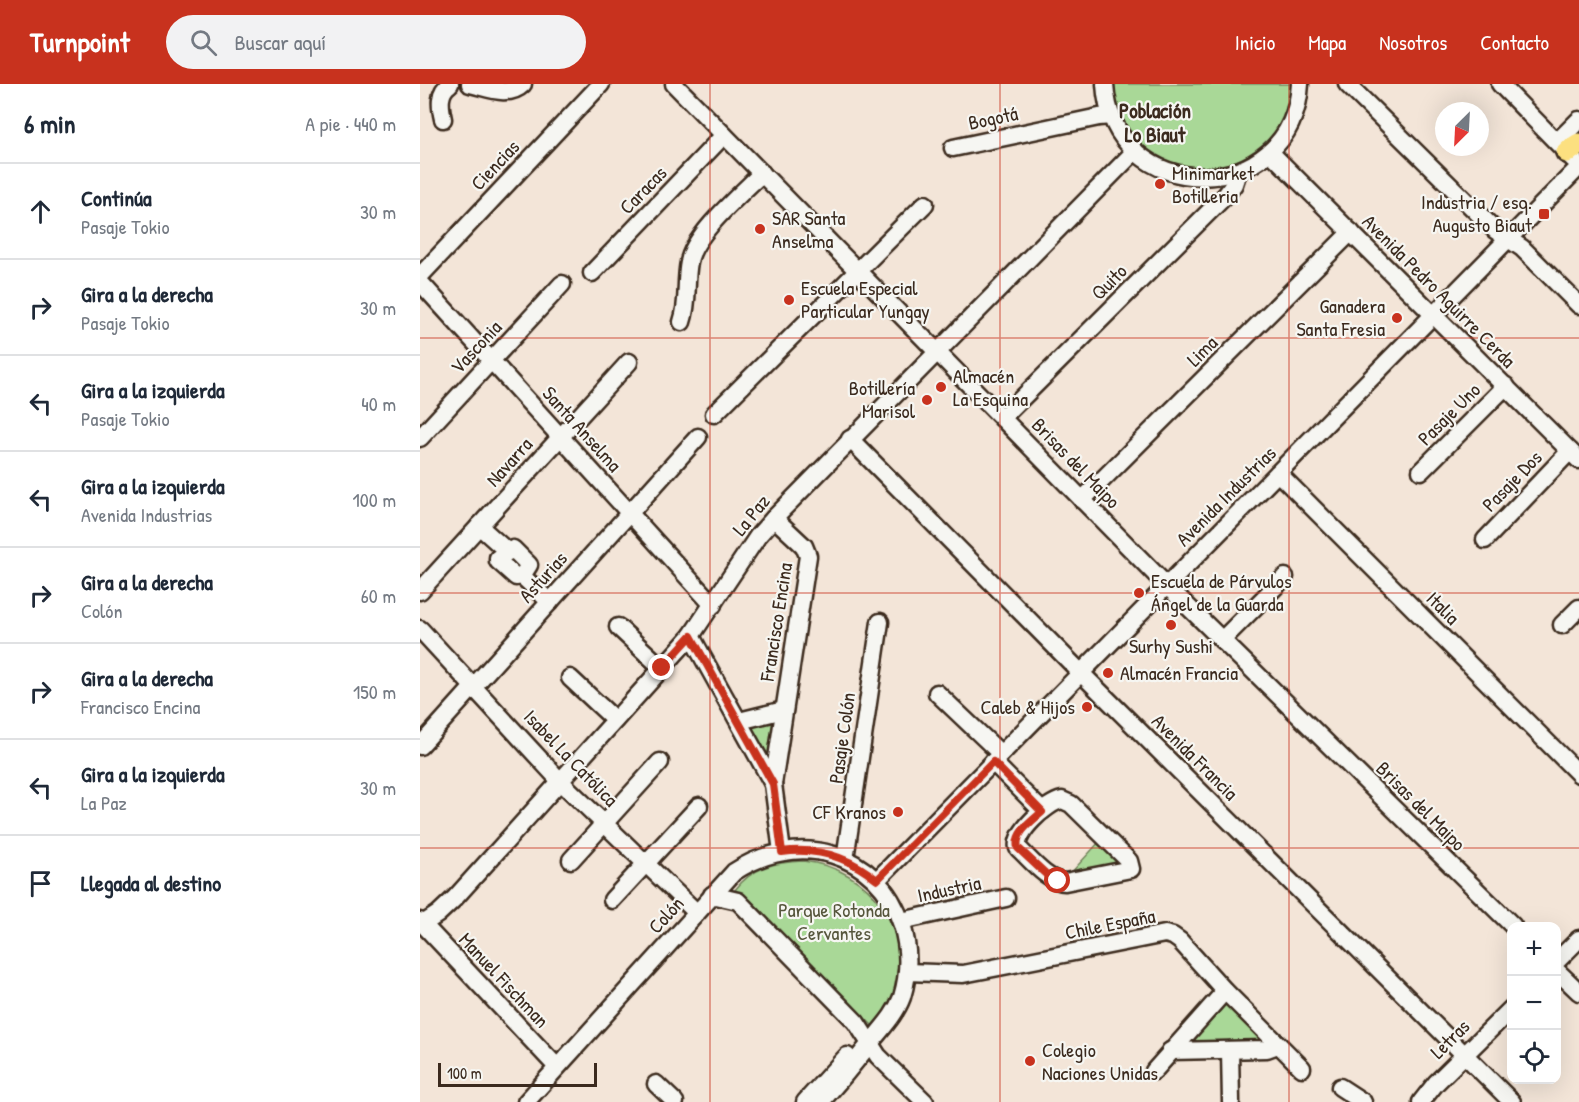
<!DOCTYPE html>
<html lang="es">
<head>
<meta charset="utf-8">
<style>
  body { margin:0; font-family:"Patrick Hand",sans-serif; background:#f2f2f3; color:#1f2937 }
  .controls { position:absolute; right:18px; bottom:18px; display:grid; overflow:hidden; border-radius:12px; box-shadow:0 6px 24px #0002 }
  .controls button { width:54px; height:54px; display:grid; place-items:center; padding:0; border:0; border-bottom:2px solid #e0e1e3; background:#fff; color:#1f2937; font:30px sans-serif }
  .compass { position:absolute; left:1015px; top:18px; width:54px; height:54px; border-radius:50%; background:#fff; box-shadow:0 6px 24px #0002; rotate:204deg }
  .scale { position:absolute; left:18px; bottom:15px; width:159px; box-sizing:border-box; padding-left:6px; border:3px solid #3b2a1e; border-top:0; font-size:16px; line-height:21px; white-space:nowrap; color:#3b2a1e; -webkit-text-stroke:4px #f6f6f2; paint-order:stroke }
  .stop { position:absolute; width:18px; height:18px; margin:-14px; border:4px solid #c8321e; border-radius:50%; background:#fff }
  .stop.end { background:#c8321e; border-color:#fff; box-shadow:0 2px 6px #0008 }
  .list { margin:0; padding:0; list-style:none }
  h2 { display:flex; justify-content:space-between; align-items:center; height:78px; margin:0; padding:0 24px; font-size:26px }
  h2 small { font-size:20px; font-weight:400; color:#747a83 }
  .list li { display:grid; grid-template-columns:39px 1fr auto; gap:18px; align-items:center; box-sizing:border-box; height:96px; padding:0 24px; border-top:2px solid #e0e1e3 }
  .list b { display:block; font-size:22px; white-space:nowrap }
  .list p { margin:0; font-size:20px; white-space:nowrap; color:#747a83 }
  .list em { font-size:20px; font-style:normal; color:#747a83 }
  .icon { flex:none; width:33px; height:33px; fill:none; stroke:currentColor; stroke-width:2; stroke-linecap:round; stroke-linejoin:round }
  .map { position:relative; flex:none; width:1159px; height:1018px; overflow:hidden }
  header { display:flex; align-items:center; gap:36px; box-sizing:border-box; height:84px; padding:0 30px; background:#c8321e; color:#fff }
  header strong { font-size:28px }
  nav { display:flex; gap:33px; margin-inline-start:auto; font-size:21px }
  .search { width:420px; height:54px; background:#f2f2f3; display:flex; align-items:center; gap:15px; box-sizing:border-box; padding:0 21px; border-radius:33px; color:#747a83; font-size:22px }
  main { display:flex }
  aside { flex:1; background:#fff }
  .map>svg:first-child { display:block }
  .green { fill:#a9d897; stroke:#72815a; stroke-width:1.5 }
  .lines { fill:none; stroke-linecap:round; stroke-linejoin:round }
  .minor-casing { stroke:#3b2a1e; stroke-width:21 }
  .major-casing { stroke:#3b2a1e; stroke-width:26 }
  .minor { stroke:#f6f6f2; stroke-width:16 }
  .major { stroke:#fce080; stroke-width:21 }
  .route { stroke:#c8321e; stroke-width:8 }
  .grid { fill:none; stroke:#c8321e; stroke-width:1.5; stroke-opacity:0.55 }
  .poi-dot { fill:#c8321e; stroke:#f6f6f2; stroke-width:2 }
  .labels { text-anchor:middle; stroke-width:4.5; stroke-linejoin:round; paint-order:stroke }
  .street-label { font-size:20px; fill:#3b2a1e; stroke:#f6f6f2 }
  .poi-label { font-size:20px; fill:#3b2a1e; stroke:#f6f6f2; text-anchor:start }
  .park-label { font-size:20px; fill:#56563c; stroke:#f6f6f2 }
  .neighbourhood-label { font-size:21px; font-weight:bold; fill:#3b2a1e; stroke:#f6f6f2 }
</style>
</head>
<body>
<header>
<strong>Turnpoint</strong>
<div class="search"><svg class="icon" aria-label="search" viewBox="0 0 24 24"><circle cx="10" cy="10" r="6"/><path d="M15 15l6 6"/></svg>Buscar aquí</div>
<nav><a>Inicio</a><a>Mapa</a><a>Nosotros</a><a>Contacto</a></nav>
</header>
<main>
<aside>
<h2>6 min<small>A pie · 440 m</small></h2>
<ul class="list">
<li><svg class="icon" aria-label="ahead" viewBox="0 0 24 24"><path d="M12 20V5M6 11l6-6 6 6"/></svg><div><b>Continúa</b><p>Pasaje Tokio</p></div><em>30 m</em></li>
<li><svg class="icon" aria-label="right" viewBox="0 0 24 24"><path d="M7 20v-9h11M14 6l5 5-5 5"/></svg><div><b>Gira a la derecha</b><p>Pasaje Tokio</p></div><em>30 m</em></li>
<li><svg class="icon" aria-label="left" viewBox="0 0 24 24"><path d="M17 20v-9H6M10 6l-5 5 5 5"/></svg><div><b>Gira a la izquierda</b><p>Pasaje Tokio</p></div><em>40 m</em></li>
<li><svg class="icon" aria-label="left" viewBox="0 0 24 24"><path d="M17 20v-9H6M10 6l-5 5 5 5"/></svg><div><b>Gira a la izquierda</b><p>Avenida Industrias</p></div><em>100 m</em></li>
<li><svg class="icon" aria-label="right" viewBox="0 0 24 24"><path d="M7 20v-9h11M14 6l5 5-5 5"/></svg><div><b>Gira a la derecha</b><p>Colón</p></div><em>60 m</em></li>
<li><svg class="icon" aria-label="right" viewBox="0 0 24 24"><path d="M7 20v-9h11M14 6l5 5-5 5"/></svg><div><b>Gira a la derecha</b><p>Francisco Encina</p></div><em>150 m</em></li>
<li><svg class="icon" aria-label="left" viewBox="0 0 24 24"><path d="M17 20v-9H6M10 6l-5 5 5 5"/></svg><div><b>Gira a la izquierda</b><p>La Paz</p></div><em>30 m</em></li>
<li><svg class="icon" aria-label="arrive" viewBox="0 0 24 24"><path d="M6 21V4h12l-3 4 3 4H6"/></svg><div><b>Llegada al destino</b></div></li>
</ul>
</aside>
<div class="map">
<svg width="1159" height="1018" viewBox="0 0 1159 1018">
  <rect width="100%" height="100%" fill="#f3e5d8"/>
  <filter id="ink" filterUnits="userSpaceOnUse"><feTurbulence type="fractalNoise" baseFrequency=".0167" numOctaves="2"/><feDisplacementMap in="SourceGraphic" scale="12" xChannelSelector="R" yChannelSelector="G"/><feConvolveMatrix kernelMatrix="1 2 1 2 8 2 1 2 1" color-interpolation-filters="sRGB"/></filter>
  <g filter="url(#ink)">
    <g class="green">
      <path d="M 691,0 L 872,0 C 868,16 865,33 855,47 C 825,88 758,99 721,61 C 703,42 697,24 691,0 Z"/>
      <polygon points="360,636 352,689 327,643"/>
      <polygon points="681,756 705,781 648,792"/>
      <path d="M 383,777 C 451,784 495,846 473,912 C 469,924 461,934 455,944 L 315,806 C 332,783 356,778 383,777 Z"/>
      <polygon points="802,917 807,917 844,953 842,963 766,964"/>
    </g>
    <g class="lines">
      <g class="minor-casing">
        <g id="minor">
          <path d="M 50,0 C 68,4 89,14 103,0"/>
          <polyline points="254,0 747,502 1093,842"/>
          <path d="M 685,0 C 692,123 873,124 880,0"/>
          <polyline points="927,0 1075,146 1102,164 1159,221"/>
          <polyline points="1080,0 1154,76"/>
          <path d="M 23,35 C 20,22 18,8 30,0"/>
          <polyline points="1137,58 1159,36"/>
          <polyline points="533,64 679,33 692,32"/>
          <polyline points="850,68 1159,376"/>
          <polyline points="172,189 304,51"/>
          <polyline points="0,192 181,0"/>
          <polyline points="0,198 293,521"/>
          <path d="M 262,238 C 269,218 265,198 269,178 C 273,151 322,109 342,89"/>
          <polyline points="294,330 505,120"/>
          <polyline points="582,334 806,111 814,100 818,88"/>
          <polyline points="0,354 142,200"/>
          <polyline points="430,355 670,598 1092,1018"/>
          <polyline points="1001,387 1086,302"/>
          <polyline points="858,389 1159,690"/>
          <polyline points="662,416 931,148"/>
          <polyline points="354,434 384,462 388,472 353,700 362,768"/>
          <polyline points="59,442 87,467"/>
          <polyline points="1065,456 1150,367"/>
          <polyline points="102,492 109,481 93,465 78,474 78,477 96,493 102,492 130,518"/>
          <polyline points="0,507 209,278"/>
          <polyline points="1142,541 1159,524"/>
          <polyline points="198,543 242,584"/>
          <polyline points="0,545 140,697 276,828"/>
          <polyline points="271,552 353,700"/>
          <polyline points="802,556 865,493"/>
          <polyline points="150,594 195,636"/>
          <polyline points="517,609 581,670"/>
          <polyline points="319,637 364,626"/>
          <polyline points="0,662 278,353"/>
          <polyline points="573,678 622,727"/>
          <path d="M 642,716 L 651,720 L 709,777 L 711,785 L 645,798 C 627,797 611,776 598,764 C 594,749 627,719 642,716 Z"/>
          <polyline points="425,775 460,538"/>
          <polyline points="151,776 240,678"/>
          <polyline points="457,796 1159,83"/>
          <polyline points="292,811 318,817 436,938 458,972 505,1018"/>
          <polyline points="192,816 279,722"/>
          <polyline points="0,837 137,983"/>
          <polyline points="481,837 586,814"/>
          <polyline points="3,840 18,830 35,814 271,552 338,452 354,434 715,67"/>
          <polyline points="1136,878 1159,855"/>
          <polyline points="1136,886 1159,908"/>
          <polyline points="487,888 543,890 745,850 753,852 760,857 805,907 882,984"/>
          <polyline points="810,966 811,1018"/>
          <polyline points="750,967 847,965 858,961"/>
          <polyline points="734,987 805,907"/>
          <polyline points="236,1000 255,1018"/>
          <polyline points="920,1003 943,1018"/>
          <path d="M 106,1018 L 314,788 C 377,746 458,766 482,841 C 489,864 489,890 482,913 C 475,932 460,946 448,962 C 433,981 417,1000 401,1018"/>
          <polyline points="385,1018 427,972"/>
          <polyline points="1001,1018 1016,999 1092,924"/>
        </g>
      </g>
      <g class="major-casing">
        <polyline id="major" points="1147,68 1159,60"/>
      </g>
      <use href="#minor" class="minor"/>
      <use href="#major" class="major"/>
    </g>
  </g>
  <g class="lines" filter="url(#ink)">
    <path class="route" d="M 242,584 L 271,552 L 353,700 L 362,768 C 398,763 429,773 457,796 L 573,678 L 622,728 C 612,737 594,749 598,764 L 628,792 L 638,797"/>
  </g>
  <path class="grid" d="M 290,0 L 290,1018M 580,0 L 580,1018M 869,0 L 869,1018M 0,254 L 1159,254M 0,509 L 1159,509M 0,764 L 1159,764"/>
  <g class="poi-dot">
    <circle cx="740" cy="100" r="6"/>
    <rect x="1118" y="124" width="12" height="12" rx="3"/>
    <circle cx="340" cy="145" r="6"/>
    <circle cx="369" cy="216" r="6"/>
    <circle cx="977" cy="234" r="6"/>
    <circle cx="521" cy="303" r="6"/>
    <circle cx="507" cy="316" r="6"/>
    <circle cx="719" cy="509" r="6"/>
    <circle cx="751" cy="541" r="6"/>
    <circle cx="688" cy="589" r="6"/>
    <circle cx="667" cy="623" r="6"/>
    <circle cx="478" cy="728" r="6"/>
    <circle cx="610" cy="977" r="6"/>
  </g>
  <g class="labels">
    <g class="street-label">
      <text transform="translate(573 34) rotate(-12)" y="7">Bogotá</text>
      <text transform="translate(75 81) rotate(-47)" y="7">Ciencias</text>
      <text transform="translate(223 106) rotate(-46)" y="7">Caracas</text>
      <text transform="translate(689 198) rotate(-45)" y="7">Quito</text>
      <text transform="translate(1019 207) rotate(45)" y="7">Avenida Pedro Aguirre Cerda</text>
      <text transform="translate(56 263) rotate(-47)" y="7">Vasconia</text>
      <text transform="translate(782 267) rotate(-45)" y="7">Lima</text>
      <text transform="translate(1029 330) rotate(-45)" y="7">Pasaje Uno</text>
      <text transform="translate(162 345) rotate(48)" y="7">Santa Anselma</text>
      <text transform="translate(89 378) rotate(-48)" y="7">Navarra</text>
      <text transform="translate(656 379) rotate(46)" y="7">Brisas del Maipo</text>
      <text transform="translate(1092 397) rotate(-46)" y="7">Pasaje Dos</text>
      <text transform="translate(806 412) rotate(-45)" y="7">Avenida Industrias</text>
      <text transform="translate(331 431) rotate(-51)" y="7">La Paz</text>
      <text transform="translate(123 493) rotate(-48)" y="7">Asturias</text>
      <text transform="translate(1023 524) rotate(45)" y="7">Italia</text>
      <text transform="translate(356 538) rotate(-81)" y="7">Francisco Encina</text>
      <text transform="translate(422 654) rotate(-82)" y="7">Pasaje Colón</text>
      <text transform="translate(775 673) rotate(45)" y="7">Avenida Francia</text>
      <text transform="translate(151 674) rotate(46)" y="7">Isabel La Católica</text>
      <text transform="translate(1001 722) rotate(45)" y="7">Brisas del Maipo</text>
      <text transform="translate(529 805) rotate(-12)" y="7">Industria</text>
      <text transform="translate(246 831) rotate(-48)" y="7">Colón</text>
      <text transform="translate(690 840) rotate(-11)" y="7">Chile España</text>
      <text transform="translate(84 896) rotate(47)" y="7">Manuel Fischman</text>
      <text transform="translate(1030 955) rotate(-45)" y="7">Letras</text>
    </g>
    <g class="poi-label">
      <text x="752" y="96">Minimarket<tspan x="752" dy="23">Botilleria</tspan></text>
      <text x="1112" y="125" text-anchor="end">Industria / esq.<tspan x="1112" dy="23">Augusto Biaut</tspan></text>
      <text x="352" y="141">SAR Santa<tspan x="352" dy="23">Anselma</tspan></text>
      <text x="381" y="211">Escuela Especial<tspan x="381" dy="23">Particular Yungay</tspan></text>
      <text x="965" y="229" text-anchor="end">Ganadera<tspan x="965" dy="23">Santa Fresia</tspan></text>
      <text x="533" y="299">Almacén<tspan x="533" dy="23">La Esquina</tspan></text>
      <text x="495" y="311" text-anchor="end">Botillería<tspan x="495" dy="23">Marisol</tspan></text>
      <text x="731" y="504">Escuela de Párvulos<tspan x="731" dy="23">Ángel de la Guarda</tspan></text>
      <text x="751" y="569" text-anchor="middle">Surhy Sushi</text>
      <text x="700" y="596">Almacén Francia</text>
      <text x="655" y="630" text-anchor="end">Caleb &amp; Hijos</text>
      <text x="466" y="735" text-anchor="end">CF Kranos</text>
      <text x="622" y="973">Colegio<tspan x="622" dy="23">Naciones Unidas</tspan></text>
    </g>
    <g class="park-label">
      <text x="414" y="833">Parque Rotonda<tspan x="414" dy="23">Cervantes</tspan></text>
    </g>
    <g class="neighbourhood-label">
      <text x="735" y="34">Población<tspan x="735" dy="24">Lo Biaut</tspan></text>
    </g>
  </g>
</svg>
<div class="controls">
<button>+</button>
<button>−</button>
<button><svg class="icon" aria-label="locate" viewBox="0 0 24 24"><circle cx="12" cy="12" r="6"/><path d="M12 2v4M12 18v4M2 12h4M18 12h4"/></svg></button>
</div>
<svg class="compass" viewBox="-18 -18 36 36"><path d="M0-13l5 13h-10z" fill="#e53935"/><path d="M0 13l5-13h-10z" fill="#747a83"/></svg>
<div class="scale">100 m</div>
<div class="stop" style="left:638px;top:797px"></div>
<div class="stop end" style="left:242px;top:584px"></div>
</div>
</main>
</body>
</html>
